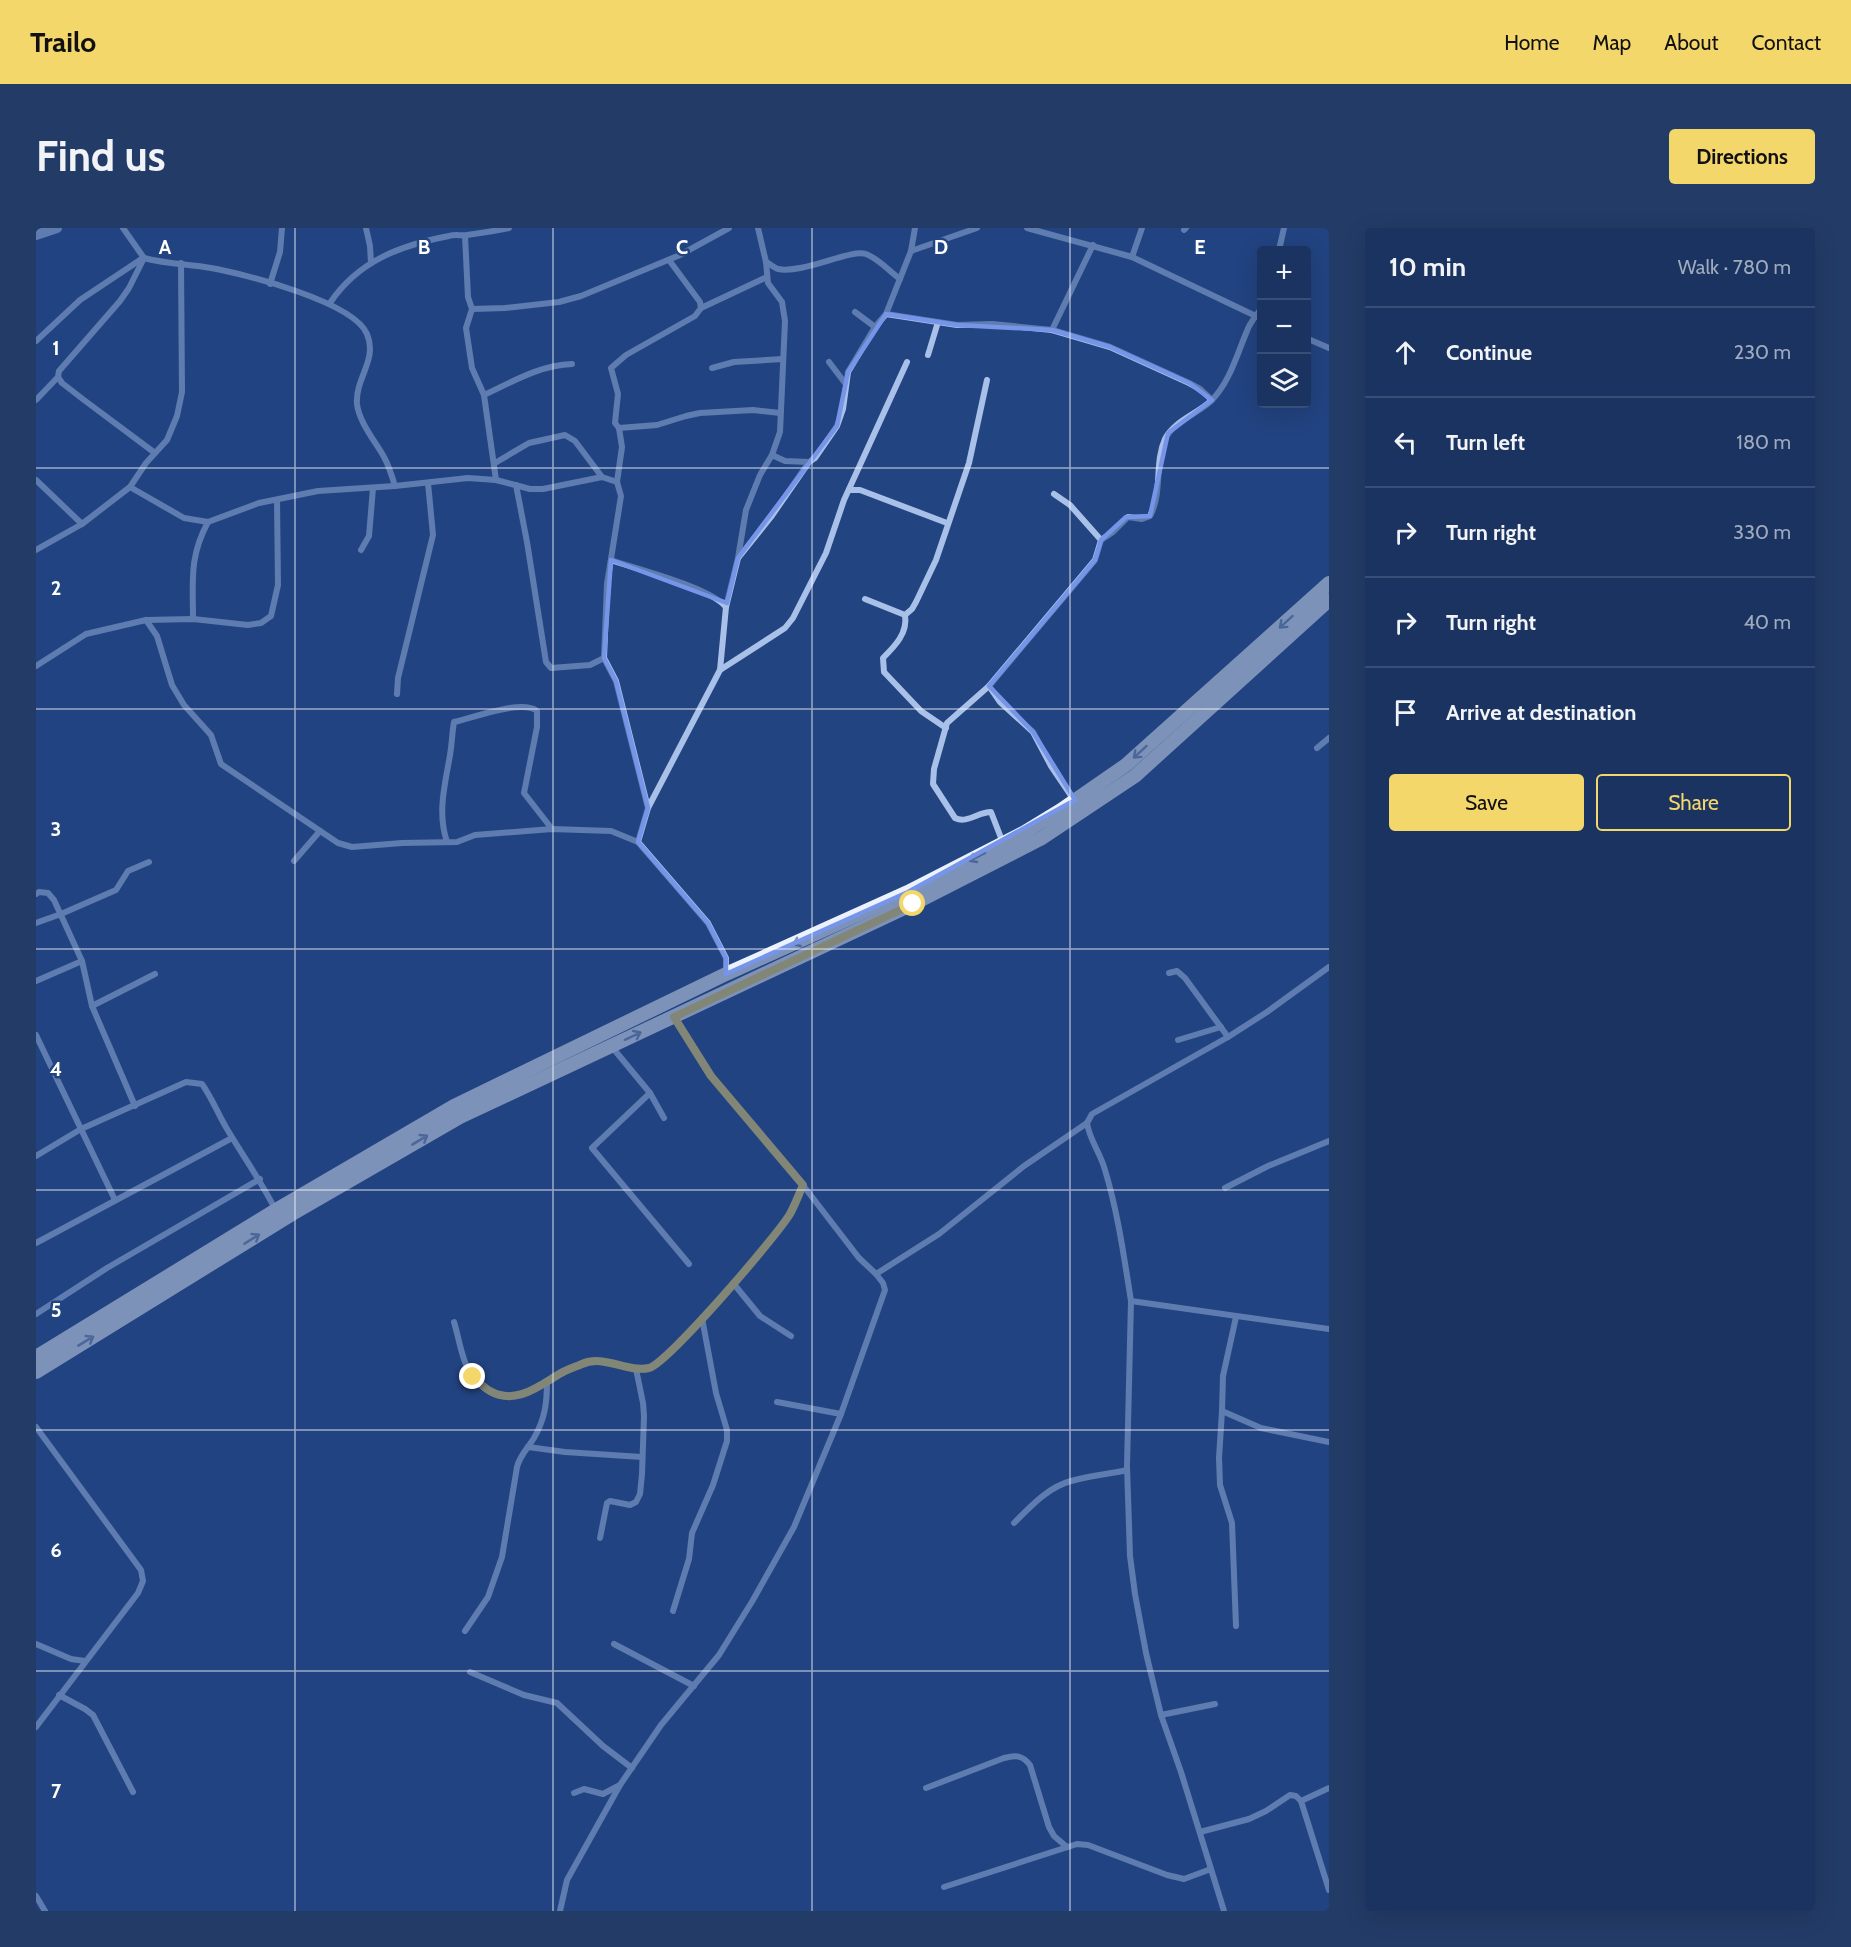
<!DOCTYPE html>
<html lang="en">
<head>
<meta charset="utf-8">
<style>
  body { margin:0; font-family:Cabin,sans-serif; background:#233b67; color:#f1f3f6 }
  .controls { position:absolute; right:18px; top:18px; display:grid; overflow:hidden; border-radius:6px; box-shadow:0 6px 24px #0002 }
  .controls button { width:54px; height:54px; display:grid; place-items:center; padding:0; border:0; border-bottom:2px solid #384e76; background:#1a3361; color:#f1f3f6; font:30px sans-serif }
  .stop { position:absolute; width:18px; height:18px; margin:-14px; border:4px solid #f4d76b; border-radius:50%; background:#fff }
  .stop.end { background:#f4d76b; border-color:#fff; box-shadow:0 2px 6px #0008 }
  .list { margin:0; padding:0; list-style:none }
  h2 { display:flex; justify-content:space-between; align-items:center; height:78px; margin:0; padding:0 24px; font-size:26px }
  h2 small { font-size:20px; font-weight:400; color:#9faabd }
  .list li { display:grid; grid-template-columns:39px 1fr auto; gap:18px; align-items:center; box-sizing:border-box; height:90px; padding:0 24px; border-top:2px solid #384e76 }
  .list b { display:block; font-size:22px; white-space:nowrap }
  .list em { font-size:20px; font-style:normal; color:#9faabd }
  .actions { display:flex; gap:12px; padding:18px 24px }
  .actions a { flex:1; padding:14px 0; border:2px solid #f4d76b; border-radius:6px; text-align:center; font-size:21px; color:#f4d76b }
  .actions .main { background:#f4d76b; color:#111 }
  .icon { flex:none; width:33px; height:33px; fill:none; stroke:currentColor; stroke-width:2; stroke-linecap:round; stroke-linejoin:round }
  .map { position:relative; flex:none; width:1293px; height:1683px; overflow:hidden; border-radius:6px }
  header { display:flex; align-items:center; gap:36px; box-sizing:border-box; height:84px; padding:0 30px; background:#f4d76b; color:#111 }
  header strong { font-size:28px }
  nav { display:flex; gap:33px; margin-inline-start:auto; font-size:21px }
  .intro { display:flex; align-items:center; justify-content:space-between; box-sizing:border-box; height:144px; padding:0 36px }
  h1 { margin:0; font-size:42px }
  .button { padding:15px 27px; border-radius:6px; background:#f4d76b; color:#111; font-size:21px; font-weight:700 }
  main { display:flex; gap:36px; padding:0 36px }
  aside { flex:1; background:#1a3361; border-radius:6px; box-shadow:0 6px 24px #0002 }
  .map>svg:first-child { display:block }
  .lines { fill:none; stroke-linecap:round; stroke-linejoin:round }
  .minor { stroke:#a9c0e8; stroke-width:6 }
  .tertiary { stroke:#a9c0e8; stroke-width:10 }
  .primary { stroke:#ebf1fd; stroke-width:14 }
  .oneway { stroke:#7c92b9 }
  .route { stroke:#f4d76b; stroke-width:8 }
  .marked { fill:none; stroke:#7795e8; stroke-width:4.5; stroke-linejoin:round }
  .grid { fill:none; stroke:#fff; stroke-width:1.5; stroke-opacity:0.55 }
  .grid-label { font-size:20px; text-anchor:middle; font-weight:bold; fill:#fff; stroke:#224481; stroke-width:5; stroke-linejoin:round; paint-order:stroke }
</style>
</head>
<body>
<header>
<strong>Trailo</strong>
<nav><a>Home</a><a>Map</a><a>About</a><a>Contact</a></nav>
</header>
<div class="intro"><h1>Find us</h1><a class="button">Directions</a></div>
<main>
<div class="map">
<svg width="1293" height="1683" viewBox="0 0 1293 1683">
  <rect width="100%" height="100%" fill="#224481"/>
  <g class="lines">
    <g class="minor">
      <path d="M 87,0 L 108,30 C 129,36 153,36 175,40 C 209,46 318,74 331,106 C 342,132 319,150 321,176 C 323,194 339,213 348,229 C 353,238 356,248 359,258"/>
      <polyline points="330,0 334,18 335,35"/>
      <polyline points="991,0 1096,29 1226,91"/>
      <polyline points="1148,2 1150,0"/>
      <polyline points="429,8 432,69 436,81 430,100 436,140 448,167 460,252"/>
      <polyline points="1243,22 1248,0"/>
      <polyline points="875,23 941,0"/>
      <polyline points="1096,29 1106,0"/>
      <polyline points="108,30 93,60 84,73 23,143 22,149 26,155 48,172 119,225"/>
      <polyline points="633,32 664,74 665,80"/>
      <path d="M 730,34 C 734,36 739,40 742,41 C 767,46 814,21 830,26 C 843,31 853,43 864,51"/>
      <polyline points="731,49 665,80 659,88 590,127 575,140 582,166 579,195 583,200 621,197 650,188 664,185 717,182 744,185"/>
      <polyline points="234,56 244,24 246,0"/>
      <path d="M 294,75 C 322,33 365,17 413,8 C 419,6 425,8 431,7 C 445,5 459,3 473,0"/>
      <polyline points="436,81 469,80 523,74 545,68 644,27 693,0"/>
      <polyline points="819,84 839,99"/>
      <polyline points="850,86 921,97 956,96 1016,102 1074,119 1153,155 1164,161 1176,172"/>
      <polyline points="1016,102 1057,17"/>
      <polyline points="1270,110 1293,120"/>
      <polyline points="0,113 44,72 107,30"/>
      <polyline points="892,127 902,94"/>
      <polyline points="793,134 809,155"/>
      <polyline points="676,140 698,134 747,131"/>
      <path d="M 448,167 C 476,154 504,137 536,136"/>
      <polyline points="0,172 22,149"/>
      <polyline points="583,200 586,219 581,254 585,268 571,356 568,430 580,453 612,580"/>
      <polyline points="736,227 749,233 773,234"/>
      <polyline points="459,235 493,215 529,207 539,213 566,249"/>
      <polyline points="0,252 46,296"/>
      <polyline points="480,257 491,314 510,434 515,440 554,437 568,430"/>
      <polyline points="94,259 148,290 172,294 223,275 282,263 359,258 432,250 460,252 494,261 507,261 566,249 581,254"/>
      <polyline points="813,262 824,262 911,295"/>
      <path d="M 1065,312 L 1077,304 L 1092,289 L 1106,291 L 1114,288 C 1127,264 1118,235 1129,211 C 1138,193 1161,186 1175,173 C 1194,154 1201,126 1211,103 C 1214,94 1221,87 1226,79"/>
      <polyline points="0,322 46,296 94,259 110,235 131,212 141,188 146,164 145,35"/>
      <polyline points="325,322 333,308 337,260"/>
      <polyline points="703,329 735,289 773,234 779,230 801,198 807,181 812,144 839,99 850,86 875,23 879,0"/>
      <path d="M 575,332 C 603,342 673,359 690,379"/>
      <polyline points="829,371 869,387 876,381 880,374 900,332 933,235 951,152"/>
      <path d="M 869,387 C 872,405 859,418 847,430 L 848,444 L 885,483 L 910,500"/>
      <path d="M 157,391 C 157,353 153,329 172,294"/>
      <polyline points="110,392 121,408 136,457 148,477 175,507 185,536 302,615 316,619 366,615 421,614 439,607 516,601 575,603 602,614"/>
      <polyline points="0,438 50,406 110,392 157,391 212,397 225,395 235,388 242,357 241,272"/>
      <polyline points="684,442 749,400 757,390 790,325 808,272 871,134"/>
      <polyline points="953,458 964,474 997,504 1015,538 1038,572"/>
      <polyline points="361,466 362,450 397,307 392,255"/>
      <polyline points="1281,520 1293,510"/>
      <path d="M 411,614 C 401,584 409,557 414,527 C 416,516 416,505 418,494 C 436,490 486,471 501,483 L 501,499 L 488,565 L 516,601"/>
      <path d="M 967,615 L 955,584 C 942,584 931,596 919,590 L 897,556 L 898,541 L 911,495 L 953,458 L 1059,332 L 1065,312 L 1034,277 L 1018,266"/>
      <polyline points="258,633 284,603"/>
      <polyline points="0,666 3,664 12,665 18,672 46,733 56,778 99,878"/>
      <polyline points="0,695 25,686 80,662 92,643 113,634"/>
      <polyline points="690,745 690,730 672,695 602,614 612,580 684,442 690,379 702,330 710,282 724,247 736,227 744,204 749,93 746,74 732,55 730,34 722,0"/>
      <polyline points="1133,745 1141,743 1149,750 1192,809"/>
      <polyline points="0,753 46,733"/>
      <polyline points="56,778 119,746"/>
      <polyline points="0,807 79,972"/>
      <polyline points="1142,812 1185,799"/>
      <polyline points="576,819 614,865 628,890"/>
      <polyline points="614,865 556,920 653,1036"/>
      <path d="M 1051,895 C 1053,911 1065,926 1069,942 C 1082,985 1088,1029 1095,1073 L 1293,1101"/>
      <path d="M 0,928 L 45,901 L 150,854 L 166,856 C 176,870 182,886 191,901 C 207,928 225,953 239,981"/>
      <polyline points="1189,960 1232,938 1293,913"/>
      <polyline points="0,1015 196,910"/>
      <polyline points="840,1046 903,1006 988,938 1051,895 1056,886 1192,809 1231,784 1293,739"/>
      <polyline points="697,1055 724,1088 755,1108"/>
      <polyline points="1095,1073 1091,1238 1094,1328 1099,1366 1110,1425 1125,1487 1145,1544 1188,1683"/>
      <polyline points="0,1086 71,1040 224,951"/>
      <polyline points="1200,1089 1187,1148 1186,1183 1225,1200 1293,1214"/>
      <path d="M 418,1094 C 422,1107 424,1121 429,1134 C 440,1165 470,1175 499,1161 C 515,1153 529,1142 547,1135 C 569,1127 592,1146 614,1140 C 633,1134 740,1008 754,986 C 759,977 763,966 767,957"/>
      <polyline points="741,1174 805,1186"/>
      <polyline points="1186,1183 1183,1230 1184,1257 1196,1295 1200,1398"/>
      <polyline points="0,1199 105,1342 107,1353 102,1365 0,1499"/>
      <polyline points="492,1219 529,1224 606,1229"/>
      <path d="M 978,1295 C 994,1279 1012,1259 1035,1253 C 1053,1248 1073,1246 1091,1242"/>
      <polyline points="564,1310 571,1275 574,1273 594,1277 600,1274 604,1266 606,1246 608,1188 607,1175 600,1141"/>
      <polyline points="637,1383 653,1331 656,1305 677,1257 691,1213 691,1202 680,1165 666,1090"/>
      <path d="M 429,1403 L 452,1369 L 466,1329 L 481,1239 C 484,1227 492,1220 498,1210 C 509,1191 511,1175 511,1153"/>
      <polyline points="0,1416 35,1431 49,1433"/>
      <polyline points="578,1416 658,1458"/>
      <polyline points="434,1444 488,1467 521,1475 567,1518 596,1540"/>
      <polyline points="23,1467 49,1481 57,1487 97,1564"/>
      <polyline points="1125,1487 1179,1476"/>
      <path d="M 890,1560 L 968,1530 C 980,1527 986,1527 994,1537 L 1013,1599 L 1018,1608 L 1031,1619"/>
      <polyline points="1293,1560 1265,1573 1293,1662"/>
      <polyline points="538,1565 548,1561 567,1566 584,1557"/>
      <polyline points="1164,1604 1213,1591 1230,1583 1254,1567 1260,1568 1265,1573"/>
      <polyline points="908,1659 1041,1616 1052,1617 1131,1647 1148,1651 1175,1641"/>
      <polyline points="0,1668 9,1683"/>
      <polyline points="524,1683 531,1652 584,1557 625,1497 683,1427 717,1372 758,1299 805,1186 849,1062 847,1055 840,1046 823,1030 756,943 675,848 639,789"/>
    </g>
    <polyline class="tertiary" points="0,7 21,0"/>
    <g class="primary">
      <polyline points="0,1129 240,982 418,878 690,746 872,664 989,604 1025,582 1090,537 1293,355"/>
      <polyline points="0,1144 256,986 424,889 877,676 1006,610 1099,548 1293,372"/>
    </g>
  </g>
  <defs><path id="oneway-shaft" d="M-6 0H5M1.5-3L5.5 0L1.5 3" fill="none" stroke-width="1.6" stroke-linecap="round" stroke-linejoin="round" transform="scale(1.5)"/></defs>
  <g class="oneway">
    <use href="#oneway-shaft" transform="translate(1250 394) rotate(138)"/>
    <use href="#oneway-shaft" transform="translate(1104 524) rotate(138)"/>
    <use href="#oneway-shaft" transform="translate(941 629) rotate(153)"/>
    <use href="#oneway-shaft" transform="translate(765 713) rotate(156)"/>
    <use href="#oneway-shaft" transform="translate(597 808) rotate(-25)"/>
    <use href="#oneway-shaft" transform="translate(384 912) rotate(-31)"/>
    <use href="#oneway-shaft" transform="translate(216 1011) rotate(-32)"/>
    <use href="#oneway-shaft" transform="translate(50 1113) rotate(-31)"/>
  </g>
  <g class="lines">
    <path class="route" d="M 437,1149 C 443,1154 448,1160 454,1163 C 480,1178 504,1157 525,1145 C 532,1141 539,1139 546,1136 C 568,1126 591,1145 613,1140 C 632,1135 740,1009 754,986 C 759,977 763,966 767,957 L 675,848 L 638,789 L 877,676"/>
  </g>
  <path d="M0 0H1293V1683H0ZM 850,86 L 921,97 L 1016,102 L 1074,119 L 1153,155 L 1176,172 L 1132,205 L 1114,288 L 1090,289 L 1065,312 L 1059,332 L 953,458 L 997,504 L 1039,572 L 872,664 L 690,746 L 690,730 L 672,695 L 602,614 L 612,580 L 580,453 L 568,430 L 575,332 L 691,375 L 702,330 L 801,198 L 812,144 Z" fill="#224481" fill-opacity=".55" fill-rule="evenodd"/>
  <path class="marked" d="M 850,86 L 921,97 L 1016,102 L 1074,119 L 1153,155 L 1176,172 L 1132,205 L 1114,288 L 1090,289 L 1065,312 L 1059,332 L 953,458 L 997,504 L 1039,572 L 872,664 L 690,746 L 690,730 L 672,695 L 602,614 L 612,580 L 580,453 L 568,430 L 575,332 L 691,375 L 702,330 L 801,198 L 812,144 Z"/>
  <path class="grid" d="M 259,0 L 259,1683M 517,0 L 517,1683M 776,0 L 776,1683M 1034,0 L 1034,1683M 0,240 L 1293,240M 0,481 L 1293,481M 0,721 L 1293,721M 0,962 L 1293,962M 0,1202 L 1293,1202M 0,1443 L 1293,1443"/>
  <g class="grid-label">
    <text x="129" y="26">A</text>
    <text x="388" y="26">B</text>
    <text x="646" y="26">C</text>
    <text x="905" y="26">D</text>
    <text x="1164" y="26">E</text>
    <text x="20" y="127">1</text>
    <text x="20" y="367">2</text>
    <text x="20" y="608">3</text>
    <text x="20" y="848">4</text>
    <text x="20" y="1089">5</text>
    <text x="20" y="1329">6</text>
    <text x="20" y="1570">7</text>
  </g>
</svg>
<div class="controls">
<button>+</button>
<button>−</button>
<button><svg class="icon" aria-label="layers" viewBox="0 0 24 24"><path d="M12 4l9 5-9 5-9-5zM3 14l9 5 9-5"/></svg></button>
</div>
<div class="stop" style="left:877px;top:676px"></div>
<div class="stop end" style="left:437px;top:1149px"></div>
</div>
<aside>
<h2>10 min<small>Walk · 780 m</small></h2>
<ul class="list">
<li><svg class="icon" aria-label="ahead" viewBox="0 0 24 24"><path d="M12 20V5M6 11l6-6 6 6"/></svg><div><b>Continue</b></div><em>230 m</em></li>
<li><svg class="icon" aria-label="left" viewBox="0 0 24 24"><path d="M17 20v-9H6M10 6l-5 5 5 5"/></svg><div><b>Turn left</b></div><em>180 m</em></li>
<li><svg class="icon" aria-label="right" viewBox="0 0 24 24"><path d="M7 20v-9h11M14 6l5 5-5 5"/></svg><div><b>Turn right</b></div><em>330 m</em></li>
<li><svg class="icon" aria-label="right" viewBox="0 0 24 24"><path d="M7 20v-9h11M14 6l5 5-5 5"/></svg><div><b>Turn right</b></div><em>40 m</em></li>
<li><svg class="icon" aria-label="arrive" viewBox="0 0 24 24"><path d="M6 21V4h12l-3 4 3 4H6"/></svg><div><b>Arrive at destination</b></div></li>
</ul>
<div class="actions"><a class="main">Save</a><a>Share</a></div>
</aside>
</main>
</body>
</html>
